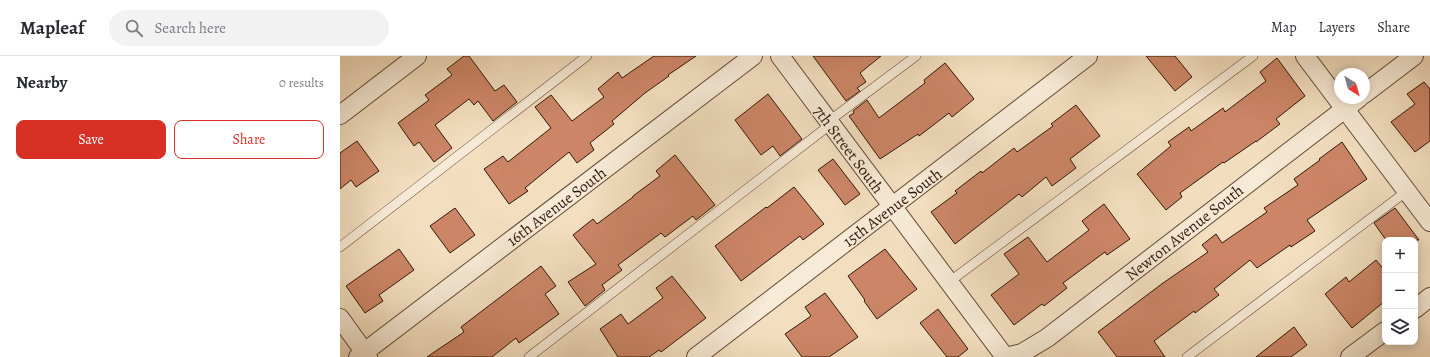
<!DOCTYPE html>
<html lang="en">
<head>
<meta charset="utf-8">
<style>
  body { margin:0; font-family:Alegreya,serif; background:#f2f2f3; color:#2b2b33 }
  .controls { position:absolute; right:12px; bottom:12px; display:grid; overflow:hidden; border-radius:8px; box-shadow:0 2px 10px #0003 }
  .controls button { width:36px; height:36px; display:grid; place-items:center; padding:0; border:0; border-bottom:1px solid #e1e1e2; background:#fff; color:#2b2b33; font:20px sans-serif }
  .compass { position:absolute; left:994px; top:12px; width:36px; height:36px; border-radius:50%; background:#fff; box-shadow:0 2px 10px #0003; rotate:143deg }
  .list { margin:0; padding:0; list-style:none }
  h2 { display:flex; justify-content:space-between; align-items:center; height:52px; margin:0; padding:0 16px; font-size:17px }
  h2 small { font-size:13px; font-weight:400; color:#7c7c81 }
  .actions { display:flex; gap:8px; padding:12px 16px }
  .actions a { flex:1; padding:9px 0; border:1px solid #d93025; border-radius:8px; text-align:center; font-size:14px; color:#d93025 }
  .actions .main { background:#d93025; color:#fff }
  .icon { flex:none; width:22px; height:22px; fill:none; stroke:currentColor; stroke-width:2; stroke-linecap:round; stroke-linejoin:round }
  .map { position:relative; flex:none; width:1090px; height:301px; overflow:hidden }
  header { display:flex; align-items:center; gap:24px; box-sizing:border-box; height:56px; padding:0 20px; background:#fff; border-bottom:1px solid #e1e1e2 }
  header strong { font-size:19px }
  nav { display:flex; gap:22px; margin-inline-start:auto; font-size:14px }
  .search { width:280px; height:36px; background:#f2f2f3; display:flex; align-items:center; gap:10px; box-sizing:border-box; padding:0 14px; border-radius:22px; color:#7c7c81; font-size:15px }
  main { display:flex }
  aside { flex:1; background:#fff }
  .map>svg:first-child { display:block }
  .building { fill:#cc8667; stroke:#321808 }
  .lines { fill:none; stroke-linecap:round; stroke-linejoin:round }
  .service-casing { stroke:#624a36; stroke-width:10 }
  .minor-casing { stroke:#624a36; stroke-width:20 }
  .service { stroke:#f7ead6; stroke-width:9 }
  .minor { stroke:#f7ead6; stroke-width:18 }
  .labels { text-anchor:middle; stroke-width:3; stroke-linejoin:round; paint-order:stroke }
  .street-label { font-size:16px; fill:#321808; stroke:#f7ead6 }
</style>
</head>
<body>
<header>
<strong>Mapleaf</strong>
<div class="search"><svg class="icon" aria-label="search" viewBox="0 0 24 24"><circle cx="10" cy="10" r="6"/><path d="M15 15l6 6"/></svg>Search here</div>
<nav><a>Map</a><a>Layers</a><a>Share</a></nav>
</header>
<main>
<aside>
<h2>Nearby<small>0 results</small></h2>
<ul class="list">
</ul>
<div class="actions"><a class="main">Save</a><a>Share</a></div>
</aside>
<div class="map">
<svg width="1090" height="301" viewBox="0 0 1090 301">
  <rect width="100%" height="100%" fill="#f3dfc0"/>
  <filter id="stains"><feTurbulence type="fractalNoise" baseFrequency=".005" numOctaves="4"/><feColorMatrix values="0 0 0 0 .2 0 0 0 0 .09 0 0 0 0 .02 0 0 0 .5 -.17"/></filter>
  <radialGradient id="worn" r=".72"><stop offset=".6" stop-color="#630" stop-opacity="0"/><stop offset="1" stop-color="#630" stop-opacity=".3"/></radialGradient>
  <g class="building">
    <polygon points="124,0 129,0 155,35 164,29 177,46 153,65 138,45 134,49 129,43 95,69 112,92 94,106 79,86 74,90 58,67 89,44 85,39 112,19 107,13"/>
    <polygon points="314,0 356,0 328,19 329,20 305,37 272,65 274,68 250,87 254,94 237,107 229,96 185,132 188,135 169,148 144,113 163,100 168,106 211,72 195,51 211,39 232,65 264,41 258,33 278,16 282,22"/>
    <polygon points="473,0 541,0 520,17 526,26 517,32 520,35 506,45"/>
    <polygon points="806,0 835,0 852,21 835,35"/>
    <polygon points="937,2 965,40 936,63 940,68 916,86 916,85 884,107 883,106 840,137 842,141 826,154 797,118 831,90 828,86 849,71 851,75 883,52 885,56 926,25 920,16"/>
    <polygon points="605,7 634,43 612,61 609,57 579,80 578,78 540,103 509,60 514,57 513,55 527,44 539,62 585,27 584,24"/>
    <polygon points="1084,26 1090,33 1090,85 1075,96 1051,66 1075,48 1067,38"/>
    <polygon points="428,38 462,83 440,100 433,90 421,99 395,64"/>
    <polygon points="736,49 760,80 730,103 736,112 712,130 706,121 682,141 679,138 615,188 591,156 617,137 615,135 641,115 642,117 674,92 677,96 713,70 711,68"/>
    <polygon points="17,85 39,115 16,131 11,124 0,133 0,97"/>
    <polygon points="1002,86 1027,123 967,164 975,175 951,191 950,189 917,212 910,204 874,233 879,239 855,257 854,255 814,285 825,301 777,301 758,276 823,227 868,196 862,189 876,178 882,187 927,156 924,152 958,129 954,123 980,104 979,103"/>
    <polygon points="335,99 375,149 356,164 353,160 325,181 321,177 278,209 282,214 262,229 265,234 245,250 228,226 256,208 233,179 253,163 257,168 293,141 293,140 320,120 316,115"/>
    <polygon points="493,103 520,138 505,149 478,114"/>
    <polygon points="454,131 484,168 463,184 460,180 401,225 375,190 426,151 427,152"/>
    <polygon points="764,148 790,183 767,199 765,196 723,227 727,232 704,250 702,248 674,269 651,239 679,218 664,198 688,181 707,206 749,174 742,165"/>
    <polygon points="115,152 135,179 110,197 90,170"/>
    <polygon points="1055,152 1079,184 1046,184 1034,167"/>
    <polygon points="59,193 74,214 39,239 43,245 25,257 6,230"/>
    <polygon points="545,193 577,233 537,263 524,245 525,244 508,220"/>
    <polygon points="1036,204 1045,215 1045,245 1012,272 985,238 1006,221 1009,226"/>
    <polygon points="201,210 216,230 205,238 219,258 179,287 176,282 152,301 87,301 124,276 121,271"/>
    <polygon points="332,220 366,262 321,296 319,294 309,301 278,301 260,273 281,258 288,268 323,242 316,232"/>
    <polygon points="485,237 518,281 489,301 462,301 445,278 471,260 465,251"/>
    <polygon points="598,253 628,293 618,301 607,301 580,267"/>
    <polygon points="954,271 967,289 951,301 916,301"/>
  </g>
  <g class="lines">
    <g class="service-casing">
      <g id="service">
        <polyline points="489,65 576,0"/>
        <polyline points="0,191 247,0"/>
        <polyline points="609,226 913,0"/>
        <polyline points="189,301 491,68"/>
        <polyline points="847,301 1067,135"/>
      </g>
    </g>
    <g class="minor-casing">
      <g id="minor">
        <polyline points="440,0 665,301"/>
        <polyline points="965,0 1090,166"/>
        <polyline points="1024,38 1074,0"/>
        <polyline points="0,59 77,0"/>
        <polyline points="1075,253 1090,241"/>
        <polyline points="0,262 28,301"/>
        <polyline points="18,301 413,0"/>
        <polyline points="356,301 748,0"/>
        <polyline points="665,301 682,297 707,282 1019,42"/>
        <polyline points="1010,301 1045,275"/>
      </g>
    </g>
    <use href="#service" class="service"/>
    <use href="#minor" class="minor"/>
  </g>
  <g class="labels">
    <g class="street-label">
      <text transform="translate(509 93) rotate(53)" y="6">7th Street South</text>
      <text transform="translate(216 150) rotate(-37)" y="6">16th Avenue South</text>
      <text transform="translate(552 151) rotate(-37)" y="6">15th Avenue South</text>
      <text transform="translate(844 176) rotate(-38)" y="6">Newton Avenue South</text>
    </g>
  </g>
  <rect width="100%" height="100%" filter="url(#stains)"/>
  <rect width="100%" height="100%" fill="url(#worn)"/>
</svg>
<div class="controls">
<button>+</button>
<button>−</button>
<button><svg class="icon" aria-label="layers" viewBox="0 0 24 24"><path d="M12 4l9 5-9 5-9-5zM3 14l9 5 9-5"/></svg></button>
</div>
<svg class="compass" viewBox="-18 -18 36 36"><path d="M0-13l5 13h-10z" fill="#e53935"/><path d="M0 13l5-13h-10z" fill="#7c7c81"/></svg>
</div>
</main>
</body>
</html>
